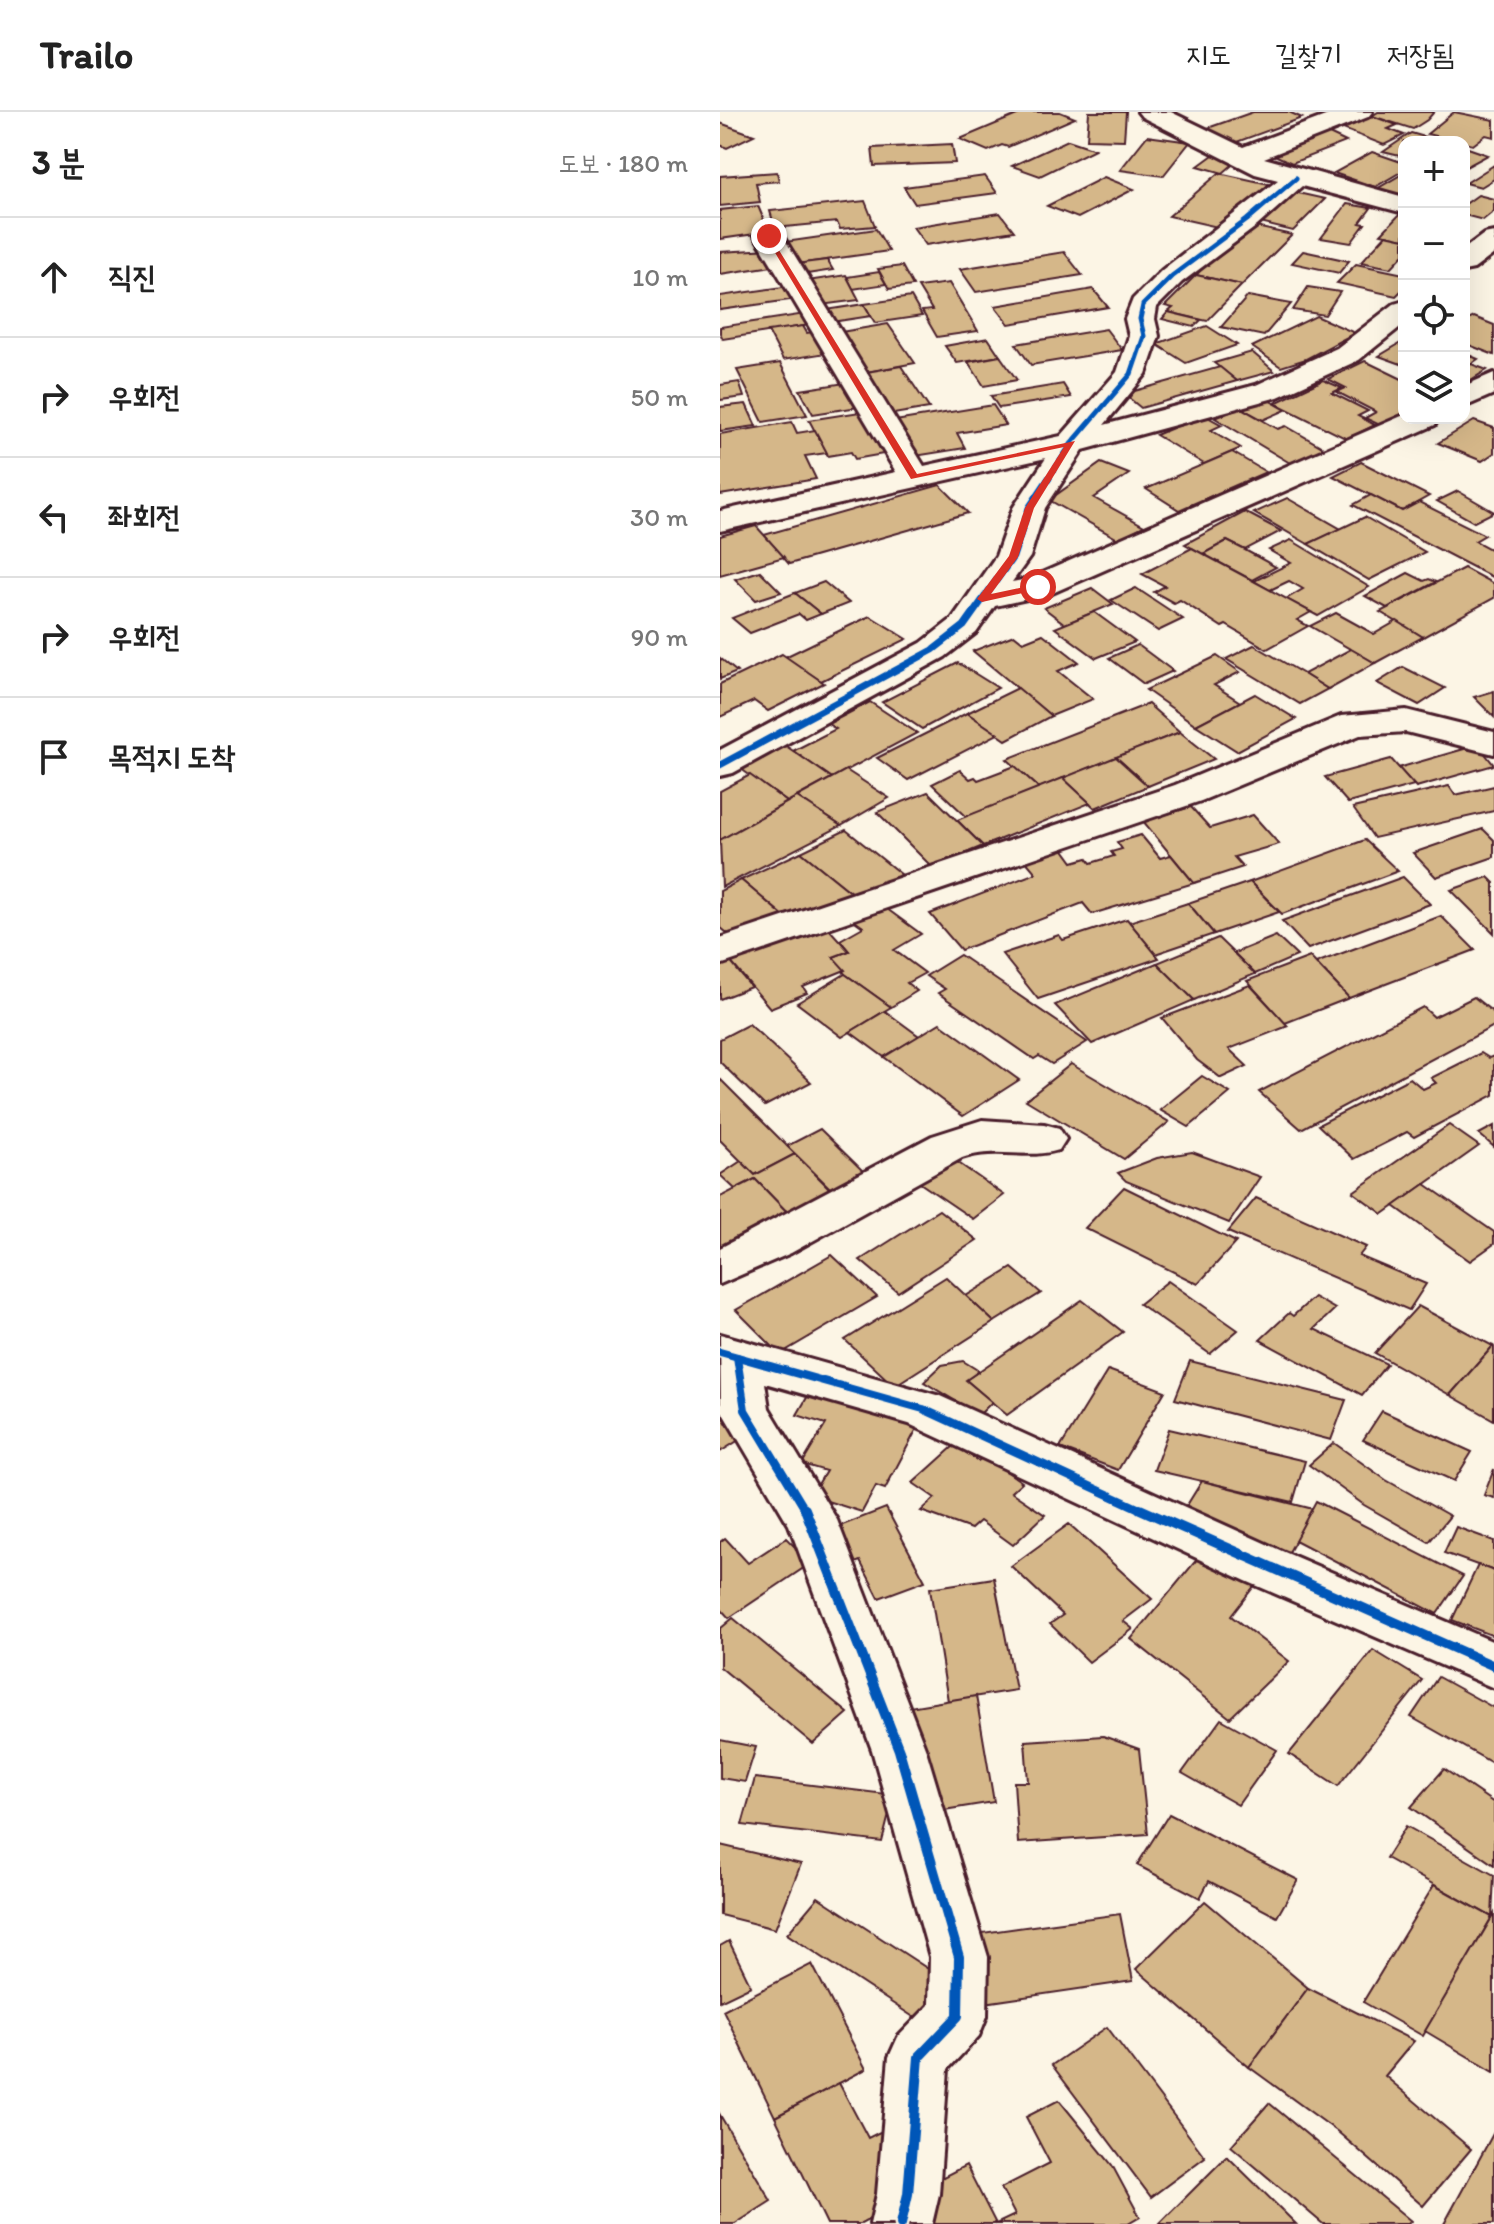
<!DOCTYPE html>
<html lang="ko">
<head>
<meta charset="utf-8">
<style>
  body { margin:0; font-family:Itim,"Poor Story",sans-serif; background:#f6f6f6; color:#222 }
  .controls { position:absolute; right:24px; top:24px; display:grid; overflow:hidden; border-radius:16px; box-shadow:0 8px 32px #0002 }
  .controls button { width:72px; height:72px; display:grid; place-items:center; padding:0; border:0; border-bottom:2px solid #e0e0e0; background:#fff; color:#222; font:40px sans-serif }
  .stop { position:absolute; width:24px; height:24px; margin:-18px; border:6px solid #d93025; border-radius:50%; background:#fff }
  .stop.end { background:#d93025; border-color:#fff; box-shadow:0 2px 8px #0008 }
  .list { margin:0; padding:0; list-style:none }
  h2 { display:flex; justify-content:space-between; align-items:center; height:104px; margin:0; padding:0 32px; font-size:34px }
  h2 small { font-size:26px; font-weight:400; color:#767676 }
  .list li { display:grid; grid-template-columns:52px 1fr auto; gap:24px; align-items:center; box-sizing:border-box; height:120px; padding:0 32px; border-top:2px solid #e0e0e0 }
  .list b { display:block; font-size:30px; white-space:nowrap }
  .list em { font-size:26px; font-style:normal; color:#767676 }
  .icon { flex:none; width:44px; height:44px; fill:none; stroke:currentColor; stroke-width:2; stroke-linecap:round; stroke-linejoin:round }
  .map { position:relative; flex:none; width:774px; height:2112px; overflow:hidden }
  header { display:flex; align-items:center; gap:48px; box-sizing:border-box; height:112px; padding:0 40px; background:#fff; border-bottom:2px solid #e0e0e0 }
  header strong { font-size:38px }
  nav { display:flex; gap:44px; margin-inline-start:auto; font-size:28px }
  main { display:flex }
  aside { flex:1; background:#fff }
  .map>svg:first-child { display:block }
  .building { fill:#d5b789; stroke:#4a1f2b; stroke-width:2 }
  .lines { fill:none; stroke-linecap:round; stroke-linejoin:round }
  .minor-casing { stroke:#4a1f2b; stroke-width:6 }
  .minor { fill:#fcf5e5; fill-rule:evenodd }
  .cycleway-far3-casing { stroke:#fcf5e5; stroke-width:8 }
  .cycleway-far2-casing { stroke:#fcf5e5; stroke-width:11 }
  .cycleway-far1-casing { stroke:#fcf5e5; stroke-width:13 }
  .cycleway-casing { stroke:#fcf5e5; stroke-width:15 }
  .cycleway-far3 { stroke:#0057b8; stroke-width:5 }
  .cycleway-far2 { stroke:#0057b8; stroke-width:7 }
  .cycleway-far1 { stroke:#0057b8; stroke-width:8 }
  .cycleway { stroke:#0057b8; stroke-width:10 }
  .route { fill:#d93025 }
</style>
</head>
<body>
<header>
<strong>Trailo</strong>
<nav><a>지도</a><a>길찾기</a><a>저장됨</a></nav>
</header>
<main>
<aside>
<h2>3 분<small>도보 · 180 m</small></h2>
<ul class="list">
<li><svg class="icon" aria-label="ahead" viewBox="0 0 24 24"><path d="M12 20V5M6 11l6-6 6 6"/></svg><div><b>직진</b></div><em>10 m</em></li>
<li><svg class="icon" aria-label="right" viewBox="0 0 24 24"><path d="M7 20v-9h11M14 6l5 5-5 5"/></svg><div><b>우회전</b></div><em>50 m</em></li>
<li><svg class="icon" aria-label="left" viewBox="0 0 24 24"><path d="M17 20v-9H6M10 6l-5 5 5 5"/></svg><div><b>좌회전</b></div><em>30 m</em></li>
<li><svg class="icon" aria-label="right" viewBox="0 0 24 24"><path d="M7 20v-9h11M14 6l5 5-5 5"/></svg><div><b>우회전</b></div><em>90 m</em></li>
<li><svg class="icon" aria-label="arrive" viewBox="0 0 24 24"><path d="M6 21V4h12l-3 4 3 4H6"/></svg><div><b>목적지 도착</b></div></li>
</ul>
</aside>
<div class="map">
<svg width="774" height="2112" viewBox="0 0 774 2112">
  <rect width="100%" height="100%" fill="#fcf5e5"/>
  <filter id="ink" filterUnits="userSpaceOnUse"><feTurbulence type="fractalNoise" baseFrequency=".0125" numOctaves="2"/><feDisplacementMap in="SourceGraphic" scale="16" xChannelSelector="R" yChannelSelector="G"/><feConvolveMatrix kernelMatrix="1 2 1 2 8 2 1 2 1" color-interpolation-filters="sRGB"/></filter>
  <g filter="url(#ink)">
    <g class="building">
      <polygon points="304,0 340,0 355,6 288,35 282,33 268,39 240,27"/>
      <polygon points="369,0 406,0 404,28 367,27"/>
      <polygon points="533,0 569,0 582,6 514,31 485,17"/>
      <polygon points="658,0 714,0 707,8 693,17 652,4"/>
      <polygon points="734,0 774,8 774,25 766,23 753,33 707,22"/>
      <polygon points="652,4 677,13 668,17 684,23 664,33 623,17"/>
      <polygon points="0,11 34,23 7,36 0,33"/>
      <polygon points="605,20 626,30 572,51 550,41"/>
      <polygon points="691,21 712,27 707,30 684,30 684,45 663,40"/>
      <polygon points="427,24 470,30 443,64 400,58"/>
      <polygon points="348,28 375,37 320,64 292,54"/>
      <polygon points="232,32 235,51 154,54 152,36"/>
      <polygon points="748,36 768,43 744,56 744,38"/>
      <polygon points="652,40 684,51 684,58 655,75 614,61"/>
      <polygon points="493,43 518,48 503,61 478,54"/>
      <polygon points="774,53 774,67 761,75 746,71"/>
      <polygon points="57,60 59,69 36,71 40,90 0,94 0,64"/>
      <polygon points="499,61 549,72 502,116 449,104"/>
      <polygon points="684,61 684,88 655,78"/>
      <polygon points="265,64 277,81 195,92 184,75"/>
      <polygon points="384,65 414,77 358,106 327,94"/>
      <polygon points="569,79 605,87 573,119 536,110"/>
      <polygon points="758,83 774,87 774,99 763,108 744,103 744,93"/>
      <polygon points="145,89 155,114 120,117 117,110 55,116 50,99"/>
      <polygon points="627,92 651,96 640,111 645,112 631,131 601,126"/>
      <polygon points="38,94 49,120 0,127 0,98"/>
      <polygon points="280,101 294,119 206,133 193,115"/>
      <polygon points="680,102 684,103 684,127 661,122"/>
      <polygon points="527,113 572,123 522,173 476,163"/>
      <polygon points="156,117 169,139 70,153 58,131"/>
      <polygon points="666,123 684,127 684,142 671,156 641,150"/>
      <polygon points="51,137 59,153 0,162 0,140"/>
      <polygon points="583,139 629,149 619,161 572,151"/>
      <polygon points="344,140 362,163 256,180 240,157"/>
      <polygon points="107,148 113,158 81,163 75,152"/>
      <polygon points="636,152 684,162 684,176 676,184 617,171"/>
      <polygon points="182,154 193,174 169,177 158,157"/>
      <polygon points="159,160 166,172 133,177 127,165"/>
      <polygon points="126,163 139,188 93,194 81,170"/>
      <polygon points="476,163 522,173 487,209 448,200 453,196 445,194"/>
      <polygon points="229,171 258,219 217,225 202,199 212,198 198,175"/>
      <polygon points="70,174 77,187 0,198 0,184"/>
      <polygon points="588,175 620,180 605,203 573,198"/>
      <polygon points="373,177 388,195 289,212 275,194"/>
      <polygon points="528,184 571,192 544,224 501,215"/>
      <polygon points="191,185 202,204 155,211 144,192"/>
      <polygon points="144,192 151,204 106,211 100,199"/>
      <polygon points="448,200 481,208 474,215 442,207"/>
      <polygon points="85,202 90,213 3,227 0,221 0,215"/>
      <polygon points="596,204 635,221 586,247 561,255 532,235"/>
      <polygon points="754,205 774,213 774,243 744,231 744,210"/>
      <polygon points="168,212 195,251 141,261 115,221"/>
      <polygon points="83,214 87,221 100,219 112,240 63,248 48,219"/>
      <polygon points="487,214 517,233 466,251 436,232"/>
      <polygon points="386,217 402,238 311,253 296,232"/>
      <polygon points="268,226 280,244 237,251 225,234"/>
      <polygon points="684,229 684,253 659,244"/>
      <polygon points="532,240 554,259 517,269 494,251"/>
      <polygon points="744,241 758,247 751,252 767,258 744,272"/>
      <polygon points="280,244 297,268 264,274 248,250"/>
      <polygon points="645,249 684,268 684,305 664,315 645,306 656,300 617,280 626,276 608,267"/>
      <polygon points="60,251 87,303 43,310 17,258"/>
      <polygon points="181,254 209,296 168,303 141,261"/>
      <polygon points="500,255 517,269 421,296 404,282"/>
      <polygon points="603,268 622,276 612,281 648,299 638,304 655,313 627,327 555,291"/>
      <polygon points="19,270 24,285 0,288 0,273"/>
      <polygon points="131,270 145,294 93,302 80,278"/>
      <polygon points="343,272 351,285 279,296 271,284"/>
      <polygon points="545,286 566,298 543,308 521,296"/>
      <polygon points="26,292 36,314 0,319 0,295"/>
      <polygon points="273,293 286,313 237,321 245,336 189,345 169,310"/>
      <polygon points="521,296 558,317 566,314 609,339 575,354 495,306"/>
      <polygon points="146,299 169,341 135,347 131,340 108,344 89,308"/>
      <polygon points="484,303 502,313 491,318 521,336 484,352 436,323"/>
      <polygon points="754,309 774,316 774,341 762,349 718,331"/>
      <polygon points="72,310 77,321 95,318 107,341 85,344 96,367 0,383 0,322"/>
      <polygon points="512,340 546,360 459,398 426,377"/>
      <polygon points="641,350 709,384 682,399 613,364"/>
      <polygon points="381,351 409,362 374,386 424,414 398,427 329,388"/>
      <polygon points="220,373 248,401 69,452 44,423"/>
      <polygon points="738,379 774,400 754,410 717,389"/>
      <polygon points="651,383 682,399 699,390 765,423 755,429 774,439 774,466 633,393"/>
      <polygon points="567,386 621,417 588,432 534,401"/>
      <polygon points="525,400 561,419 525,438 507,429 483,442 465,432"/>
      <polygon points="645,405 705,440 649,468 588,432"/>
      <polygon points="36,414 64,445 0,463 0,424"/>
      <polygon points="571,428 649,475 598,504 566,487 583,477 569,469 550,478 534,469 571,451 549,438"/>
      <polygon points="507,429 525,438 556,455 532,468 483,442"/>
      <polygon points="472,436 591,500 577,508 588,514 547,537 506,513 502,515 460,488 454,491 434,480 445,474 422,462"/>
      <polygon points="744,456 774,472 774,486 703,525 660,500"/>
      <polygon points="40,459 61,480 36,488 15,467"/>
      <polygon points="688,461 704,469 709,467 716,470 667,496 645,484"/>
      <polygon points="104,470 129,491 101,502 75,481"/>
      <polygon points="372,476 393,492 345,512 324,496"/>
      <polygon points="416,476 463,507 438,519 391,488"/>
      <polygon points="75,481 101,502 86,508 79,502 30,521 12,506"/>
      <polygon points="374,500 415,530 376,546 335,516"/>
      <polygon points="616,501 654,522 677,509 703,525 655,551 590,514"/>
      <polygon points="150,504 187,527 101,569 65,545"/>
      <polygon points="323,522 359,550 338,559 373,587 331,604 253,539 294,523 303,530"/>
      <polygon points="418,533 453,559 424,572 389,546"/>
      <polygon points="534,533 584,562 608,577 580,592 506,547"/>
      <polygon points="631,537 655,551 608,577 584,562"/>
      <polygon points="62,542 104,571 48,599 34,589 0,605 0,572"/>
      <polygon points="497,544 520,560 494,573 520,590 476,613 426,578"/>
      <polygon points="0,546 17,560 0,567"/>
      <polygon points="238,551 278,576 202,617 162,590"/>
      <polygon points="683,555 725,576 699,593 657,571"/>
      <polygon points="298,576 331,604 286,628 247,601"/>
      <polygon points="774,579 774,605 754,585"/>
      <polygon points="535,582 576,607 517,639 476,613"/>
      <polygon points="150,590 197,621 112,666 73,639 116,617 108,612"/>
      <polygon points="428,592 460,620 319,676 287,647"/>
      <polygon points="247,601 278,622 188,668 157,646"/>
      <polygon points="460,620 494,647 428,674 396,645"/>
      <polygon points="758,633 774,653 696,675 678,656"/>
      <polygon points="66,634 112,666 67,690 21,657"/>
      <polygon points="396,645 428,674 375,696 343,666"/>
      <polygon points="671,647 694,673 628,691 605,665"/>
      <polygon points="295,654 319,676 247,705 212,672 240,658 250,667 255,665 258,668"/>
      <polygon points="126,658 169,686 121,714 77,685"/>
      <polygon points="30,663 67,690 0,728 0,679"/>
      <polygon points="343,666 370,691 263,734 237,708"/>
      <polygon points="729,674 735,683 774,674 774,699 654,726 633,696"/>
      <polygon points="208,680 263,734 212,755 157,700"/>
      <polygon points="77,685 121,714 2,775 0,728"/>
      <polygon points="471,695 490,716 533,703 559,732 514,745 523,755 474,771 423,709"/>
      <polygon points="763,717 774,728 774,745 716,765 693,741"/>
      <polygon points="126,718 182,763 133,782 81,740"/>
      <polygon points="421,723 440,746 451,743 474,771 372,802 363,791 241,838 210,802 316,761 304,747 342,735 353,750 367,746 371,751 394,744 391,740 402,737 397,730"/>
      <polygon points="645,728 678,759 562,802 530,770"/>
      <polygon points="81,740 133,782 66,806 21,768"/>
      <polygon points="683,765 710,792 588,837 562,809"/>
      <polygon points="768,765 774,771 774,821 731,778"/>
      <polygon points="21,768 66,806 13,826 0,815 0,779"/>
      <polygon points="530,770 559,800 494,822 468,791"/>
      <polygon points="468,791 494,822 435,842 409,810"/>
      <polygon points="163,794 201,822 174,838 205,861 187,871 197,879 171,895 125,862 113,845 129,839 120,828 143,815 132,807"/>
      <polygon points="721,804 755,838 629,886 596,851"/>
      <polygon points="407,807 439,846 318,887 282,842 339,823 343,828"/>
      <polygon points="109,817 129,839 113,845 125,858 83,875 87,881 50,896 9,848 74,824"/>
      <polygon points="556,824 577,844 535,862 514,841"/>
      <polygon points="498,826 535,862 474,888 437,851"/>
      <polygon points="240,843 367,930 332,952 319,944 314,947 218,881 225,877 206,864"/>
      <polygon points="590,845 629,886 565,911 527,869"/>
      <polygon points="9,848 31,875 0,887 0,851"/>
      <polygon points="437,851 474,888 372,932 335,893"/>
      <polygon points="125,862 171,895 122,925 77,891"/>
      <polygon points="530,873 568,914 509,937 527,954 501,966 477,948 442,906"/>
      <polygon points="754,885 774,901 774,914 581,1017 539,980 703,895 714,905"/>
      <polygon points="165,899 199,924 164,945 130,920"/>
      <polygon points="220,911 299,968 243,1004 164,945"/>
      <polygon points="29,912 91,970 45,994 0,950 0,927"/>
      <polygon points="761,941 769,946 774,944 774,983 694,1025 687,1020 634,1047 598,1013 690,966 703,977 716,971 711,966"/>
      <polygon points="351,952 449,1010 404,1047 306,988"/>
      <polygon points="482,964 510,981 469,1015 440,998"/>
      <polygon points="0,967 75,1042 35,1063 0,1028"/>
      <polygon points="729,1013 759,1034 663,1102 633,1080"/>
      <polygon points="774,1014 774,1035 759,1022"/>
      <polygon points="100,1017 145,1061 112,1078 67,1034"/>
      <polygon points="472,1040 540,1065 509,1111 406,1069 398,1061 437,1046"/>
      <polygon points="75,1042 117,1084 74,1107 35,1067 15,1077 0,1063 21,1049 35,1063"/>
      <polygon points="230,1045 284,1083 253,1107 197,1069"/>
      <polygon points="35,1067 69,1102 0,1139 0,1085"/>
      <polygon points="705,1072 774,1120 774,1132 750,1149 674,1094"/>
      <polygon points="404,1075 516,1130 478,1172 365,1116"/>
      <polygon points="536,1086 646,1135 639,1144 706,1172 689,1198 508,1120"/>
      <polygon points="219,1098 257,1128 178,1180 140,1148"/>
      <polygon points="112,1143 157,1185 60,1242 16,1198"/>
      <polygon points="292,1156 321,1181 274,1210 246,1184"/>
      <polygon points="226,1165 274,1210 174,1274 125,1228"/>
      <polygon points="448,1169 518,1218 490,1242 419,1192"/>
      <polygon points="594,1185 615,1197 594,1217 667,1252 642,1283 540,1228 569,1201 573,1204"/>
      <polygon points="362,1188 403,1220 287,1303 246,1268"/>
      <polygon points="698,1194 773,1234 730,1283 655,1241"/>
      <polygon points="773,1234 774,1235 774,1308 730,1283"/>
      <polygon points="243,1249 259,1259 246,1268 272,1290 259,1303 204,1270 222,1253"/>
      <polygon points="470,1249 626,1288 611,1328 455,1287"/>
      <polygon points="388,1258 445,1279 398,1358 340,1336"/>
      <polygon points="93,1275 202,1307 165,1377 156,1374 142,1400 91,1384 106,1359 82,1352 106,1312 77,1303"/>
      <polygon points="4,1295 30,1321 0,1340 0,1297"/>
      <polygon points="662,1299 752,1340 734,1369 643,1328"/>
      <polygon points="449,1317 585,1349 573,1390 434,1358"/>
      <polygon points="614,1331 666,1368 730,1404 709,1430 644,1393 589,1353"/>
      <polygon points="235,1333 258,1349 264,1344 302,1370 291,1380 325,1403 293,1433 260,1409 251,1417 201,1399 215,1386 193,1371"/>
      <polygon points="774,1357 774,1386 764,1383"/>
      <polygon points="482,1369 593,1397 564,1449 459,1406"/>
      <polygon points="596,1389 743,1464 717,1502 575,1428"/>
      <polygon points="166,1396 205,1469 159,1486 140,1449 125,1455 107,1419"/>
      <polygon points="349,1412 432,1487 403,1509 413,1517 369,1550 330,1512 343,1503 291,1454"/>
      <polygon points="736,1415 774,1429 774,1459 724,1441"/>
      <polygon points="5,1426 28,1451 66,1426 91,1451 9,1506 0,1496 0,1430"/>
      <polygon points="483,1440 538,1469 511,1504 569,1549 510,1606 411,1527"/>
      <polygon points="758,1453 774,1459 774,1524 732,1508"/>
      <polygon points="274,1466 296,1578 228,1589 210,1476"/>
      <polygon points="13,1506 128,1601 93,1632 0,1555 0,1517"/>
      <polygon points="653,1538 702,1568 618,1674 569,1642"/>
      <polygon points="718,1565 774,1596 774,1652 691,1605"/>
      <polygon points="256,1584 274,1690 205,1701 189,1595"/>
      <polygon points="501,1607 557,1638 518,1693 462,1661"/>
      <polygon points="383,1624 419,1637 428,1722 298,1731 294,1670 308,1670 305,1629"/>
      <polygon points="0,1628 36,1635 25,1670 0,1666"/>
      <polygon points="724,1657 774,1691 774,1753 691,1695"/>
      <polygon points="35,1666 174,1683 162,1730 22,1713"/>
      <polygon points="449,1702 578,1768 557,1805 489,1769 480,1786 417,1753"/>
      <polygon points="686,1714 774,1763 772,1805 666,1746"/>
      <polygon points="0,1733 81,1752 55,1817 0,1803"/>
      <polygon points="714,1773 772,1805 703,1924 643,1890"/>
      <polygon points="98,1785 228,1870 198,1908 67,1822"/>
      <polygon points="485,1789 588,1876 529,1955 416,1857"/>
      <polygon points="400,1802 413,1869 264,1891 255,1822"/>
      <polygon points="774,1802 774,1960 705,1919"/>
      <polygon points="9,1829 31,1874 0,1889 0,1834"/>
      <polygon points="92,1852 146,1957 55,2005 3,1898"/>
      <polygon points="588,1876 694,1929 665,1964 751,2037 703,2094 618,2020 529,1955"/>
      <polygon points="387,1915 485,2045 431,2085 332,1953"/>
      <polygon points="119,1971 148,2026 176,2012 174,2094 141,2112 107,2112 55,2005"/>
      <polygon points="339,1988 392,2053 420,2105 408,2112 201,2112 215,2105 200,2077 246,2053 276,2112 295,2103 281,2076 330,2051 306,2005"/>
      <polygon points="549,1991 691,2109 688,2112 603,2112 511,2034"/>
      <polygon points="0,2003 51,2089 15,2112 0,2112"/>
      <polygon points="774,2020 774,2112 724,2112"/>
      <polygon points="507,2044 576,2112 439,2112"/>
    </g>
    <g class="lines">
      <g class="minor-casing">
        <g id="minor">
          <polygon points="418,0 451,0 523,35 616,0 652,0 648,5 544,46 684,85 684,101 582,74 537,114 462,170 437,195 435,207 439,224 426,262 384,313 536,273 617,236 674,192 684,189 684,212 639,248 558,285 363,338 325,396 310,445 292,470 308,467 684,303 684,306 719,306 715,313 330,482 275,494 256,521 225,545 13,661 0,664 0,638 201,531 232,507 276,444 293,396 326,346 0,419 0,399 176,360 35,124 39,118 49,116 59,118 204,354 341,324 397,260 409,224 405,207 413,187 442,158 558,68 535,62 422,5"/>
          <polygon points="774,120 774,142 754,157 744,159 744,137 764,122"/>
          <polygon points="774,261 774,282 744,295 744,274"/>
          <polygon points="686,598 774,620 774,642 686,620 640,623 481,689 0,853 0,826 455,673 621,604"/>
          <path d="M 262,1008 L 324,1012 L 339,1016 L 346,1027 L 339,1038 C 306,1048 278,1034 242,1046 L 71,1141 L 0,1172 L 0,1136 L 212,1024 Z"/>
          <polygon points="0,1222 220,1284 562,1439 774,1530 774,1576 526,1469 189,1312 45,1271 49,1296 117,1408 206,1638 268,1845 267,1904 259,1924 228,1957 219,2082 212,2112 150,2112 157,2082 169,1945 178,1925 209,1893 210,1845 152,1638 69,1413 1,1298"/>
        </g>
      </g>
      <use href="#minor" class="minor"/>
      <g class="cycleway-far3-casing">
        <polyline id="cycleway-far3" points="327,368 352,331 411,262 424,224 420,207 423,193 452,164 527,108 576,66"/>
      </g>
      <g class="cycleway-far2-casing">
        <polyline id="cycleway-far2" points="0,653 213,538 244,514 293,445 309,396 329,366"/>
      </g>
      <g class="cycleway-far1-casing">
        <g id="cycleway-far1">
          <polyline points="0,1240 203,1297 424,1399"/>
          <polyline points="17,1245 25,1298 86,1399"/>
        </g>
      </g>
      <g class="cycleway-casing">
        <g id="cycleway">
          <polyline points="85,1397 179,1638 239,1845 238,1904 199,1945 188,2082 181,2112"/>
          <polyline points="420,1397 774,1554"/>
        </g>
      </g>
      <use href="#cycleway-far3" class="cycleway-far3"/>
      <use href="#cycleway-far2" class="cycleway-far2"/>
      <use href="#cycleway-far1" class="cycleway-far1"/>
      <use href="#cycleway" class="cycleway"/>
    </g>
  </g>
  <polygon class="route" points="49,122 197,362 355,329 314,396 298,445 271,482 318,472 321,472 321,477 262,490 257,487 289,444 305,396 344,335 191,367 45,124"/>
</svg>
<div class="controls">
<button>+</button>
<button>−</button>
<button><svg class="icon" aria-label="locate" viewBox="0 0 24 24"><circle cx="12" cy="12" r="6"/><path d="M12 2v4M12 18v4M2 12h4M18 12h4"/></svg></button>
<button><svg class="icon" aria-label="layers" viewBox="0 0 24 24"><path d="M12 4l9 5-9 5-9-5zM3 14l9 5 9-5"/></svg></button>
</div>
<div class="stop" style="left:318px;top:475px"></div>
<div class="stop end" style="left:49px;top:124px"></div>
</div>
</main>
</body>
</html>
